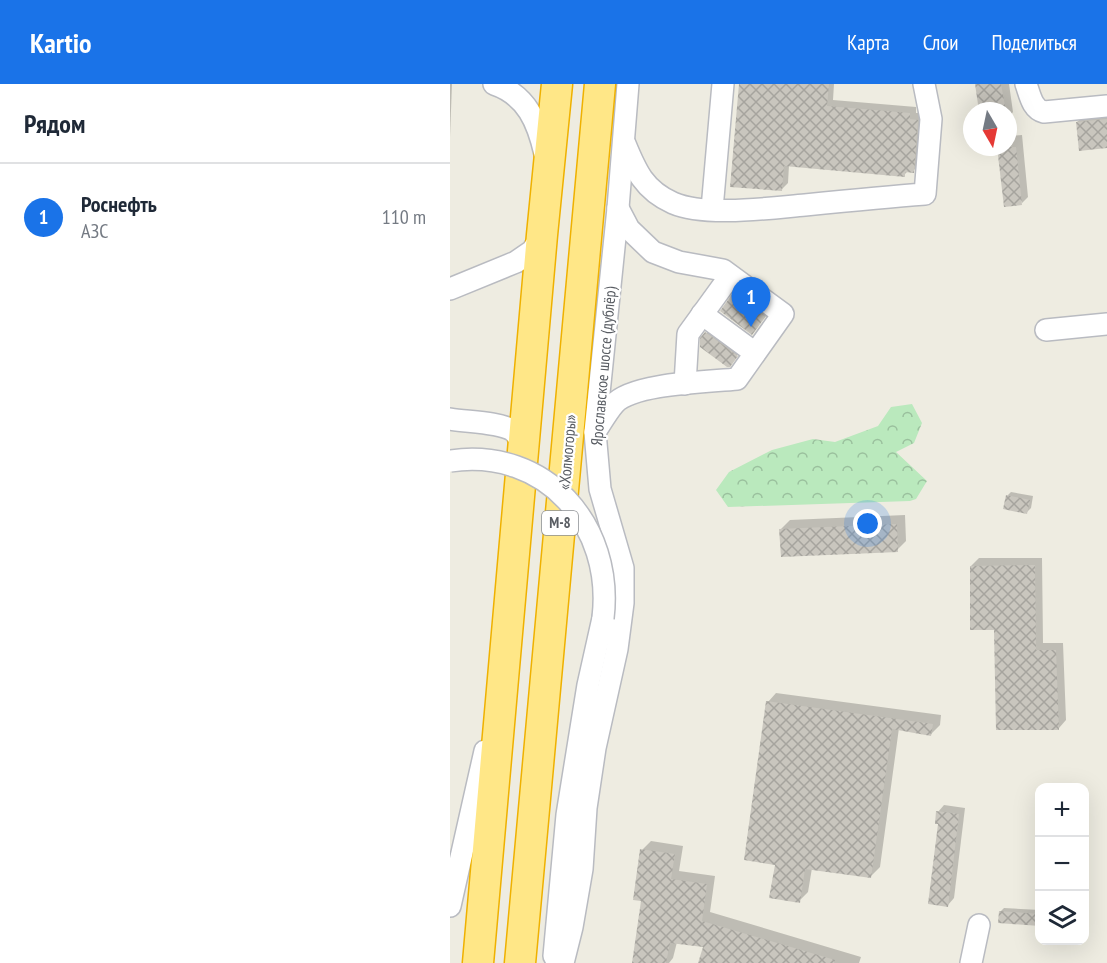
<!DOCTYPE html>
<html lang="ru">
<head>
<meta charset="utf-8">
<style>
  body { margin:0; font-family:"PT Sans Narrow",sans-serif; background:#f2f2f3; color:#1f2937 }
  .controls { position:absolute; right:18px; bottom:18px; display:grid; overflow:hidden; border-radius:12px; box-shadow:0 6px 24px #0002 }
  .controls button { width:54px; height:54px; display:grid; place-items:center; padding:0; border:0; border-bottom:2px solid #e0e1e3; background:#fff; color:#1f2937; font:30px sans-serif }
  .compass { position:absolute; left:513px; top:18px; width:54px; height:54px; border-radius:50%; background:#fff; box-shadow:0 6px 24px #0002; rotate:171deg }
  .you { position:absolute; left:418px; top:440px; width:21px; height:21px; margin:-15px; border:4px solid #fff; border-radius:50%; background:#1a73e8; box-shadow:0 0 0 9px #1a73e833 }
  .badge { display:grid; place-items:center; width:39px; height:39px; border-radius:50%; background:#1a73e8; color:#fff; font-size:20px; font-weight:700 }
  .pin { position:absolute; translate:-50% -50px; filter:drop-shadow(0 2px 3px #0008) }
  .pin::after { content:''; position:absolute; top:32px; width:21px; height:18px; background:inherit; clip-path:polygon(0 0,100% 0,50% 100%) }
  .list { margin:0; padding:0; list-style:none }
  h2 { display:flex; justify-content:space-between; align-items:center; height:78px; margin:0; padding:0 24px; font-size:26px }
  h2 small { font-size:20px; font-weight:400; color:#747a83 }
  .list li { display:grid; grid-template-columns:39px 1fr auto; gap:18px; align-items:center; box-sizing:border-box; height:108px; padding:0 24px; border-top:2px solid #e0e1e3 }
  .list b { display:block; font-size:22px; white-space:nowrap }
  .list p { margin:0; font-size:20px; white-space:nowrap; color:#747a83 }
  .list em { font-size:20px; font-style:normal; color:#747a83 }
  .icon { flex:none; width:33px; height:33px; fill:none; stroke:currentColor; stroke-width:2; stroke-linecap:round; stroke-linejoin:round }
  .map { position:relative; flex:none; width:657px; height:879px; overflow:hidden }
  header { display:flex; align-items:center; gap:36px; box-sizing:border-box; height:84px; padding:0 30px; background:#1a73e8; color:#fff }
  header strong { font-size:28px }
  nav { display:flex; gap:33px; margin-inline-start:auto; font-size:21px }
  main { display:flex }
  aside { flex:1; background:#fff }
  .map>svg:first-child { display:block }
  .forest { fill:url(#forest-crowns) }
  .shadow { fill:#0003 }
  .building { fill:url(#building-cross-hatch) }
  .lines { fill:none; stroke-linecap:round; stroke-linejoin:round }
  .minor-casing { stroke:#b9bbc1; stroke-width:24 }
  .highway-casing { stroke:#efb100; stroke-width:33 }
  .minor { stroke:#fff; stroke-width:21 }
  .highway { stroke:#ffe787; stroke-width:30 }
  .minor-bridge-casing { stroke:#b9bbc1; stroke-width:24; stroke-linecap:butt }
  .minor-bridge { stroke:#fff; stroke-width:21 }
  .labels { text-anchor:middle; stroke-width:4.5; stroke-linejoin:round; paint-order:stroke }
  .shield { fill:#fff; stroke:#8b8e92; stroke-width:1.5 }
  .shield-label { font-size:15px; font-weight:bold; fill:#595d63 }
  .street-label { font-size:16px; fill:#595d63; stroke:#fff }
</style>
</head>
<body>
<header>
<strong>Kartio</strong>
<nav><a>Карта</a><a>Слои</a><a>Поделиться</a></nav>
</header>
<main>
<aside>
<h2>Рядом<small></small></h2>
<ul class="list">
<li><span class="badge">1</span><div><b>Роснефть</b><p>АЗС</p></div><em>110 m</em></li>
</ul>
</aside>
<div class="map">
<svg width="657" height="879" viewBox="0 0 657 879">
  <defs>
    <pattern id="forest-crowns" width="20" height="18" patternUnits="userSpaceOnUse" patternTransform="scale(1.5)"><rect width="20" height="18" fill="#bae9bd"/><path d="M2 6a3 3 0 1 1 6 0M12 15a3 3 0 1 1 6 0" fill="none" stroke="#9ac09d"/></pattern>
    <pattern id="building-cross-hatch" width="8" height="8" patternUnits="userSpaceOnUse" patternTransform="scale(1.5)"><rect width="8" height="8" fill="#c9c6be"/><path d="M0 0l8 8M0 8l8-8" fill="none" stroke="#a6a49e"/></pattern>
  </defs>
  <rect width="100%" height="100%" fill="#eeece1"/>
  <polygon class="forest" points="462,320 472,339 464,359 446,368 477,397 466,415 460,417 278,423 266,406 279,388 322,366 363,355 385,358 428,342 441,323"/>
  <g class="shadow">
    <polygon points="0,0 2,0 0,53"/>
    <polygon points="290,0 384,0 383,16 466,23 466,29 474,29 470,80 463,87 458,87 454,91 339,81 338,99 331,106"/>
    <polygon points="526,0 559,0 563,28 558,34 558,27 531,27"/>
    <polygon points="657,29 657,62 627,38 634,32"/>
    <polygon points="572,51 578,113 572,119 549,63 558,63 558,52"/>
    <polygon points="291,204 321,226 302,249 284,210"/>
    <polygon points="258,247 288,270 281,279 252,255"/>
    <polygon points="561,408 583,412 581,424 576,429 557,412"/>
    <polygon points="455,431 456,457 447,466 331,445 340,436"/>
    <polygon points="529,474 592,474 593,559 613,559 616,636 609,644 545,544 521,482"/>
    <polygon points="326,609 491,631 490,641 481,650 449,644 430,783 421,792 362,784 358,808 349,817 327,779 318,618"/>
    <polygon points="494,721 515,724 504,814 498,821 488,728"/>
    <polygon points="201,757 233,762 229,787 265,792 260,828 411,873 409,879 250,879 255,862 227,858 223,874 219,879 194,879 192,766"/>
    <polygon points="554,824 590,826 590,840 550,828"/>
  </g>
  <g class="building">
    <polygon points="289,0 379,0 377,22 460,29 460,35 468,36 464,89 455,88 455,93 334,82 332,107 280,103"/>
    <polygon points="525,0 551,0 556,27 529,27"/>
    <polygon points="657,35 657,64 629,67 626,38"/>
    <polygon points="547,63 566,63 572,121 554,123"/>
    <polygon points="283,209 315,233 302,251 270,227"/>
    <polygon points="255,248 288,272 280,283 277,283 250,263 250,254"/>
    <polygon points="556,411 580,416 577,430 553,425"/>
    <polygon points="447,440 448,468 331,473 329,445"/>
    <polygon points="585,481 586,566 606,566 609,646 546,646 544,546 520,546 520,482"/>
    <polygon points="316,617 483,640 481,652 442,645 421,794 355,785 350,819 319,814 325,781 294,776"/>
    <polygon points="486,727 509,730 498,823 478,820 488,740 485,740"/>
    <polygon points="190,765 225,770 221,795 257,800 252,837 385,876 384,879 248,879 253,863 220,859 216,879 182,879 191,817 183,816"/>
    <polygon points="549,827 590,830 590,842 548,839"/>
  </g>
  <g class="lines">
    <g class="minor-casing">
      <g id="minor">
        <path d="M 44,0 C 77,11 88,39 95,70"/>
        <path d="M 576,0 C 580,11 582,25 594,28 L 657,22"/>
        <path d="M 175,60 C 186,87 194,106 223,119 C 255,133 320,124 355,121 C 395,117 435,113 475,110 L 481,35 L 474,0"/>
        <polyline points="262,125 273,0"/>
        <polyline points="0,205 66,178 82,167 92,151"/>
        <polyline points="252,230 305,269"/>
        <polyline points="596,246 657,240"/>
        <polyline points="235,300 238,250 280,192"/>
        <path d="M 0,335 C 17,338 48,338 62,346 C 69,351 71,359 74,367"/>
        <path d="M 145,348 C 151,339 157,328 164,320 C 183,299 258,298 287,295 L 333,230 L 273,186 L 229,178 L 203,168 L 179,145 L 168,124"/>
        <polyline points="0,822 35,667"/>
        <polyline points="104,872 117,731 138,601 153,534"/>
        <polyline points="113,879 122,843 132,785 136,724 145,664 167,565 173,519 173,484 150,405 145,348 168,124 178,0"/>
        <polyline points="521,879 529,841"/>
      </g>
    </g>
    <g class="highway-casing">
      <g id="highway">
        <polyline points="28,879 92,151 107,0"/>
        <polyline points="70,879 150,0"/>
      </g>
    </g>
    <use href="#minor" class="minor"/>
    <use href="#highway" class="highway"/>
    <g class="minor-bridge-casing">
      <path id="minor-bridge" d="M 0,377 C 96,363 164,442 153,534"/>
    </g>
    <use href="#minor-bridge" class="minor-bridge"/>
  </g>
  <g class="labels">
    <rect class="shield" x="92" y="427" width="36" height="24" rx="4.5"/>
    <g class="shield-label">
      <text x="110" y="444">М-8</text>
    </g>
    <g class="street-label">
      <text transform="translate(153 282) rotate(-85)" y="6">Ярославское шоссе (дублёр)</text>
      <text transform="translate(117 368) rotate(-85)" y="6">«Холмогоры»</text>
    </g>
  </g>
</svg>
<div class="controls">
<button>+</button>
<button>−</button>
<button><svg class="icon" aria-label="layers" viewBox="0 0 24 24"><path d="M12 4l9 5-9 5-9-5zM3 14l9 5 9-5"/></svg></button>
</div>
<svg class="compass" viewBox="-18 -18 36 36"><path d="M0-13l5 13h-10z" fill="#e53935"/><path d="M0 13l5-13h-10z" fill="#747a83"/></svg>
<div class="you"></div>
<div class="pin badge" style="left:301px;top:243px">1</div>
</div>
</main>
</body>
</html>
